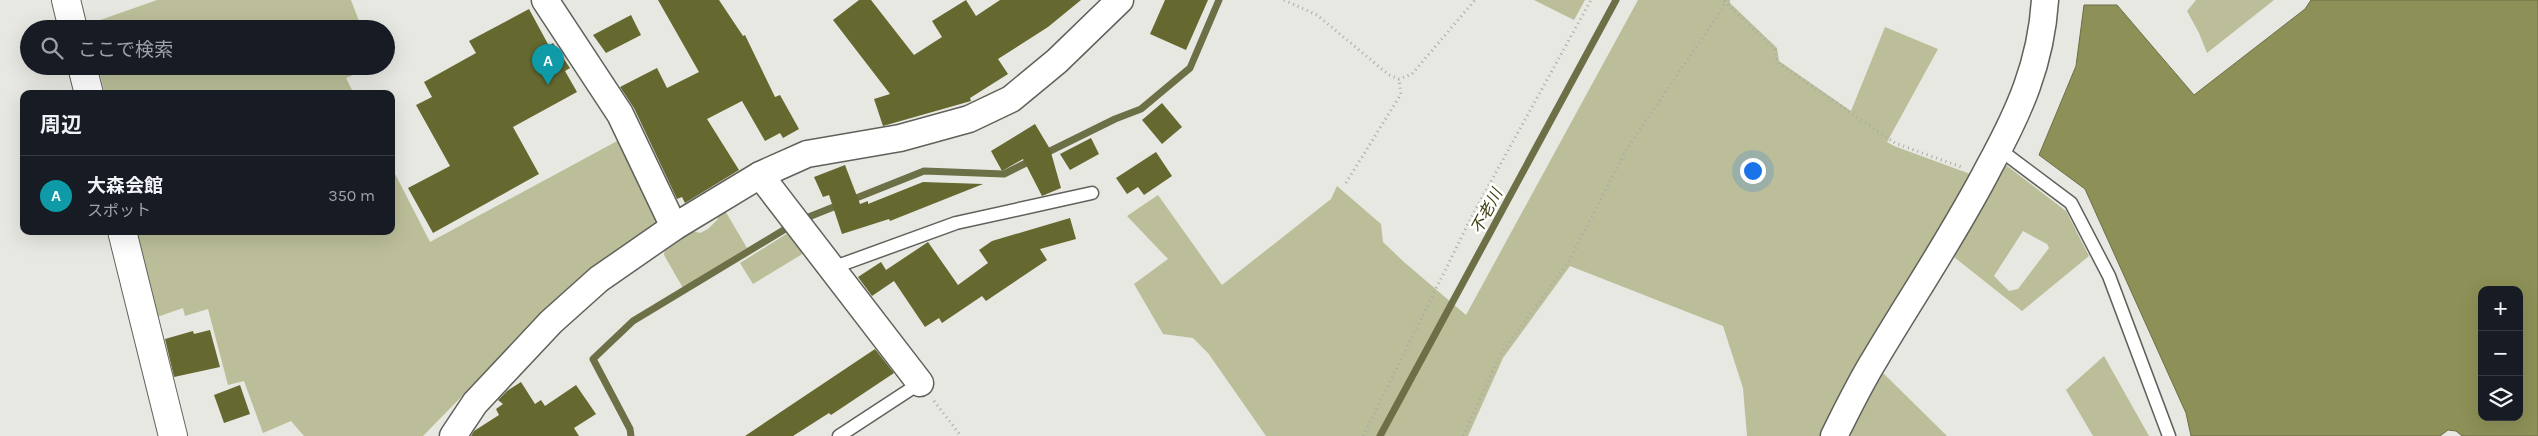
<!DOCTYPE html>
<html lang="ja">
<head>
<meta charset="utf-8">
<style>
  body { margin:0; font-family:Karla,"Noto Sans JP",sans-serif; background:#20242c; color:#f1f3f6 }
  .controls { position:absolute; right:15px; bottom:15px; display:grid; overflow:hidden; border-radius:10px; box-shadow:0 5px 20px #0002 }
  .controls button { width:45px; height:45px; display:grid; place-items:center; padding:0; border:0; border-bottom:1px solid #363941; background:#171b24; color:#f1f3f6; font:25px sans-serif }
  .you { position:absolute; left:1752px; top:170px; width:18px; height:18px; margin:-12px; border:4px solid #fff; border-radius:50%; background:#1a73e8; box-shadow:0 0 0 8px #1a73e833 }
  .badge { display:grid; place-items:center; width:32px; height:32px; border-radius:50%; background:#b6a9e1; color:#fff; font-size:16px; font-weight:700 }
  .pin { position:absolute; translate:-50% -41px; filter:drop-shadow(0 1px 2px #0008) }
  .pin::after { content:''; position:absolute; top:26px; width:18px; height:15px; background:inherit; clip-path:polygon(0 0,100% 0,50% 100%) }
  .list { margin:0; padding:0; list-style:none }
  h2 { display:flex; justify-content:space-between; align-items:center; height:65px; margin:0; padding:0 20px; font-size:21px }
  h2 small { font-size:16px; font-weight:400; color:#9ea1a6 }
  .list li { display:grid; grid-template-columns:32px 1fr auto; gap:15px; align-items:center; box-sizing:border-box; height:80px; padding:0 20px; border-top:1px solid #363941 }
  .list b { display:block; font-size:19px; white-space:nowrap }
  .list p { margin:0; font-size:16px; white-space:nowrap; color:#9ea1a6 }
  .list em { font-size:16px; font-style:normal; color:#9ea1a6 }
  .icon { flex:none; width:28px; height:28px; fill:none; stroke:currentColor; stroke-width:2; stroke-linecap:round; stroke-linejoin:round }
  .map { position:relative; flex:none; width:2538px; height:436px; overflow:hidden }
  .search { position:absolute; background:#171b24; box-shadow:0 5px 20px #0002; left:20px; top:20px; width:375px; height:55px; display:flex; align-items:center; gap:12px; box-sizing:border-box; padding:0 18px; border-radius:28px; color:#9ea1a6; font-size:19px }
  .panel { position:absolute; background:#171b24; box-shadow:0 5px 20px #0002; left:20px; top:90px; width:375px; height:145px; border-radius:10px }
  .map>svg:first-child { display:block }
  .green { fill:#bbbe98; fill-rule:evenodd }
  .water { fill:#8d9157; stroke:#6d6f46; fill-rule:evenodd }
  .lines { fill:none; stroke-linecap:round; stroke-linejoin:round }
  .stream { stroke:#6d6f46; stroke-width:7 }
  .building { fill:#65682f }
  .service-casing { stroke:#60615b; stroke-width:15 }
  .minor-casing { stroke:#60615b; stroke-width:29 }
  .tertiary-casing { stroke:#60615b; stroke-width:30 }
  .path { stroke:#aaaaa5; stroke-width:3; stroke-dasharray:1 4; stroke-linecap:butt }
  .service { stroke:#fff; stroke-width:12 }
  .minor { stroke:#fff; stroke-width:26 }
  .tertiary { stroke:#fff; stroke-width:28 }
  .labels { text-anchor:middle; stroke-width:5; stroke-linejoin:round; paint-order:stroke }
  .water-label { font-size:16px; font-style:italic; fill:#404214; stroke:#fffffe }
</style>
</head>
<body>
<div class="map">
<svg width="2538" height="436" viewBox="0 0 2538 436">
  <rect width="100%" height="100%" fill="#e7e8e1"/>
  <g class="green">
    <polygon points="157,0 351,0 362,29 90,29 89,24"/>
    <polygon points="1534,0 1585,0 1574,20"/>
    <polygon points="1638,0 1730,0 1730,3 1777,48 1779,61 1851,111 1885,27 1938,49 1887,142 1894,146 1973,175 1825,436 1747,436 1743,388 1723,326 1570,266 1503,358 1468,436 1266,436 1208,353 1193,338 1163,334 1134,284 1168,259 1127,216 1158,195 1222,285 1331,199 1337,186 1381,224 1383,242 1404,262 1466,315"/>
    <polygon points="2196,0 2274,0 2207,53 2199,33 2187,11"/>
    <polygon points="98,66 374,66 346,78 354,94 105,94"/>
    <polygon points="619,140 658,216 655,231 546,310 423,436 304,436 291,421 263,433 244,381 228,385 208,309 185,316 183,308 157,317 137,231 391,231 391,166 430,242"/>
    <path d="M 2002,162 L 2066,211 L 2089,256 L 2022,311 L 1954,257 ZM 2023,231 L 2047,244 L 2049,248 L 2018,289 L 2009,291 L 1994,276 Z"/>
    <polygon points="724,209 747,248 683,288 664,255 665,245 689,230 700,233 708,229 718,219 716,213"/>
    <polygon points="788,233 798,246 804,242 809,250 753,284 740,263"/>
    <polygon points="2104,356 2149,436 2093,436 2066,390"/>
    <polygon points="1880,370 1947,436 1852,436 1846,433"/>
  </g>
  <path class="water" d="M 2311,0 L 2538,0 L 2538,436 L 2462,436 L 2456,431 L 2448,430 L 2440,436 L 2191,436 L 2186,413 L 2085,189 L 2039,155 L 2076,66 L 2084,5 L 2117,5 L 2194,95 L 2305,9 ZM 2482,290 L 2519,290 L 2519,417 L 2482,417 Z"/>
  <g class="lines">
    <g class="stream">
      <polyline points="1042,155 1115,119 1141,109 1190,68 1219,0"/>
      <polyline points="801,220 924,171 1004,174 1032,160"/>
      <polyline points="631,436 630,429 593,359 633,321 792,225"/>
      <polyline points="1380,436 1616,0"/>
    </g>
  </g>
  <g class="building">
    <polygon points="658,0 719,0 743,36 745,35 775,97 780,95 799,129 783,138 780,133 765,141 742,101 707,119 739,170 685,203 682,197 677,199 634,108 620,87 657,68 667,88 699,72"/>
    <polygon points="859,0 871,0 914,55 942,37 932,21 966,0 976,16 1000,0 1081,0 1048,27 998,59 1008,74 970,98 971,101 883,126 874,99 890,94 833,20"/>
    <polygon points="1165,0 1208,0 1186,50 1150,34"/>
    <polygon points="529,9 549,46 553,43 570,68 565,71 577,92 513,127 539,174 433,233 408,188 450,166 416,105 432,97 424,82 476,53 469,41"/>
    <polygon points="631,15 641,35 606,53 593,35"/>
    <polygon points="1162,103 1182,127 1162,144 1142,120"/>
    <polygon points="1035,124 1050,149 1061,188 1042,196 1023,159 1002,171 991,151"/>
    <polygon points="1091,138 1099,154 1070,170 1060,154"/>
    <polygon points="1156,152 1172,176 1144,195 1138,187 1127,194 1116,178"/>
    <polygon points="845,165 860,204 868,201 868,204 923,182 983,184 890,221 889,219 842,234 829,195 823,197 814,177"/>
    <polygon points="1070,218 1076,239 1040,249 1047,260 986,301 982,296 942,323 939,318 925,327 894,281 872,296 858,277 881,262 886,270 928,242 958,285 988,263 979,250 992,241"/>
    <polygon points="210,330 220,367 174,377 165,339 193,331 194,334"/>
    <polygon points="875,349 894,373 831,415 829,413 793,436 745,436"/>
    <polygon points="521,382 535,404 541,400 545,406 576,385 596,414 574,428 579,436 471,436 474,431 499,415 496,409 503,404 498,400 507,391"/>
    <polygon points="240,385 250,414 224,423 214,395"/>
  </g>
  <g class="lines">
    <g class="service-casing">
      <g id="service">
        <polyline points="1999,149 2071,203 2109,276 2169,436"/>
        <polyline points="832,268 956,223 1092,193"/>
        <polyline points="839,436 920,383"/>
      </g>
    </g>
    <g class="minor-casing">
      <g id="minor">
        <polyline points="545,0 620,114 674,227"/>
        <polyline points="760,175 920,383"/>
        <polyline points="453,436 475,403 551,322 599,279 674,227 760,175 807,154 900,138 969,119 1011,99 1057,61 1120,0"/>
        <path d="M 1834,436 C 1847,410 1860,383 1875,359 C 1913,295 1955,233 1989,167 C 2019,112 2041,64 2045,0"/>
      </g>
    </g>
    <g class="tertiary-casing">
      <g id="tertiary">
        <polyline points="66,0 73,29"/>
        <polyline points="82,66 89,94"/>
        <polyline points="122,231 173,436"/>
      </g>
    </g>
    <g class="path">
      <polyline points="1284,0 1317,15 1389,75 1399,79 1412,74 1475,0"/>
      <polyline points="1724,1 1775,49 1777,62 1895,143 1961,167"/>
      <polyline points="1346,183 1401,94 1399,79"/>
      <polyline points="934,401 961,436"/>
      <polyline points="1363,436 1473,214 1591,0"/>
      <polyline points="1463,436 1500,355 1568,263 1626,150 1722,9 1725,0"/>
    </g>
    <use href="#service" class="service"/>
    <use href="#minor" class="minor"/>
    <use href="#tertiary" class="tertiary"/>
  </g>
  <g class="labels">
    <g class="water-label">
      <text transform="translate(1486 211) rotate(-62)" y="6">不老川</text>
    </g>
  </g>
</svg>
<div class="controls">
<button>+</button>
<button>−</button>
<button><svg class="icon" aria-label="layers" viewBox="0 0 24 24"><path d="M12 4l9 5-9 5-9-5zM3 14l9 5 9-5"/></svg></button>
</div>
<div class="you"></div>
<div class="pin badge" style="left:548px;top:85px;background:#0f9aa8">A</div>
<div class="search"><svg class="icon" aria-label="search" viewBox="0 0 24 24"><circle cx="10" cy="10" r="6"/><path d="M15 15l6 6"/></svg>ここで検索</div>
<section class="panel">
<h2>周辺<small></small></h2>
<ul class="list">
<li><span class="badge" style="background:#0f9aa8">A</span><div><b>大森会館</b><p>スポット</p></div><em>350 m</em></li>
</ul>
</section>
</div>
</body>
</html>
